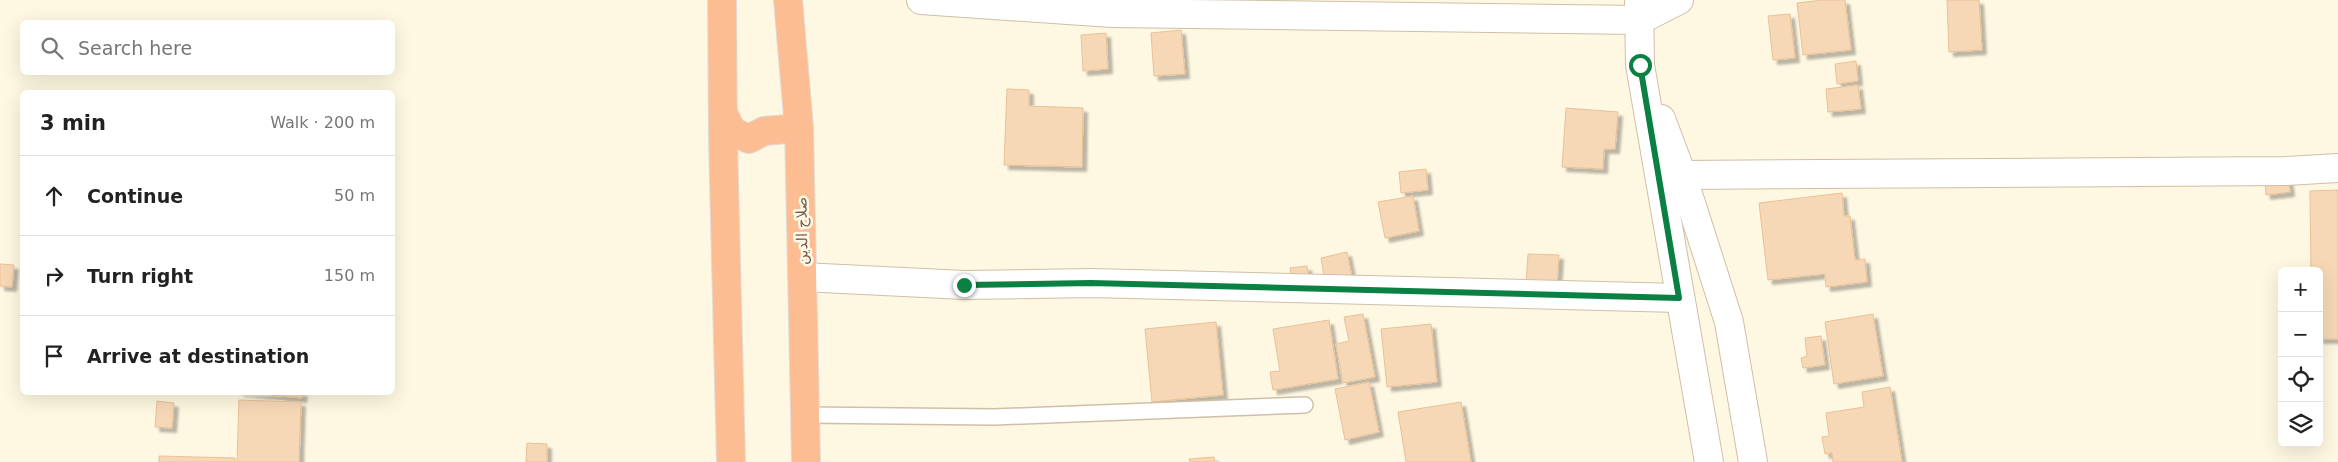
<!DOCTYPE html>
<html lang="en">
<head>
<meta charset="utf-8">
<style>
  body { margin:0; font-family:"DejaVu Sans",Vazirmatn,sans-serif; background:#f6f6f6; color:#222 }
  .controls { position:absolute; right:15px; bottom:15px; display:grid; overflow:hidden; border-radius:8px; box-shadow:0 5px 20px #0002 }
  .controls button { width:45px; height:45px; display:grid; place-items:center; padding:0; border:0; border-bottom:1px solid #e0e0e0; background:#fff; color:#222; font:25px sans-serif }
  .stop { position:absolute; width:15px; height:15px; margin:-11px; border:4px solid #0b8043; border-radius:50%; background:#fff }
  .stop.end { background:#0b8043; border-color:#fff; box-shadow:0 1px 5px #0008 }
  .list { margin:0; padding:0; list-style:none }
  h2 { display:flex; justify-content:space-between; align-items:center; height:65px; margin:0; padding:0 20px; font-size:21px }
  h2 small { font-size:16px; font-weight:400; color:#767676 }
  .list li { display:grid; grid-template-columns:32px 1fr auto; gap:15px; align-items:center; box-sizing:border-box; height:80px; padding:0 20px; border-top:1px solid #e0e0e0 }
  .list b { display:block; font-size:19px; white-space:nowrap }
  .list em { font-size:16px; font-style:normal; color:#767676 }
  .icon { flex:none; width:28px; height:28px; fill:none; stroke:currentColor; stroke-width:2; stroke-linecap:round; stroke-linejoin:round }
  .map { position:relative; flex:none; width:2338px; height:462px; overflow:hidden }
  .search { position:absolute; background:#fff; box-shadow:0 5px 20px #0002; left:20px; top:20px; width:375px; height:55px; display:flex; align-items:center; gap:12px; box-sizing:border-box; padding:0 18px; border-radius:8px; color:#767676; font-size:19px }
  .panel { position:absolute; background:#fff; box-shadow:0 5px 20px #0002; left:20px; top:90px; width:375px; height:305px; border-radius:8px }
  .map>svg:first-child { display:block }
  .building { fill:#f6d8b6; stroke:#eac195; filter:url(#shadow) }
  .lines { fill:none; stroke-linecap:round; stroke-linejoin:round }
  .lane-casing { stroke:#d0bfa7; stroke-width:18 }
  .street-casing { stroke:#d0bfa7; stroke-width:30 }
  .highway-casing { stroke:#e1dcd6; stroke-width:30 }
  .lane { stroke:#fff; stroke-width:15 }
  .street { stroke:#fff; stroke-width:28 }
  .highway { stroke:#fdbd93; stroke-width:28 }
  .route { stroke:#0b8043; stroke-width:6 }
  .labels { text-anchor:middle; stroke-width:5; stroke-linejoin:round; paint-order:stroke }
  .street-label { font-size:15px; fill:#775e46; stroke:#fff9e9 }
</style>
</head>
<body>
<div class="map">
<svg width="2338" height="462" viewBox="0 0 2338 462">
  <defs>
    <filter id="shadow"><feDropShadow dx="4.5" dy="4.5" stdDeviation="1" flood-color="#0004"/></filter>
  </defs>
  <rect width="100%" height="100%" fill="#fef7e1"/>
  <g class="building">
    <polygon points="1823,0 1845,0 1851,50 1803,55 1797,3"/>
    <polygon points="1947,0 1979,0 1982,50 1949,52"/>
    <polygon points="1790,14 1795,58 1773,60 1768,16"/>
    <polygon points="1181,30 1185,74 1154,76 1151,33"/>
    <polygon points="1106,33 1108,69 1083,71 1081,35"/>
    <polygon points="1856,61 1858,81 1837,84 1835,64"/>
    <polygon points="1858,85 1861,109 1828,112 1826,89"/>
    <polygon points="1007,89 1029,90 1029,106 1083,108 1082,167 1004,165"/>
    <polygon points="1566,108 1618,112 1615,149 1604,149 1603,169 1562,167"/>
    <polygon points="1426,169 1428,190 1401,193 1399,172"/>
    <polygon points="2288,175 2290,192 2266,195 2265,178"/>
    <polygon points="2338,190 2338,339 2319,339 2319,271 2311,271 2310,191"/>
    <polygon points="1842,193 1844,216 1850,216 1855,260 1865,259 1867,282 1826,287 1825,274 1768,280 1759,203"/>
    <polygon points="1413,196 1419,231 1385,238 1378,202"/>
    <polygon points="1347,252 1352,277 1325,282 1321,258"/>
    <polygon points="1528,254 1559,255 1557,286 1526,285"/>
    <polygon points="0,264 14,265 12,287 0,286"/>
    <polygon points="1307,266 1309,281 1293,284 1290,268"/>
    <polygon points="1363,314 1375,377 1343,383 1336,344 1349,341 1344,317"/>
    <polygon points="1873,314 1883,376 1834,384 1825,322"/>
    <polygon points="1329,320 1338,379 1273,390 1270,372 1280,371 1273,329"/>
    <polygon points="1216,322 1223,395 1152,402 1145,329"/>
    <polygon points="1431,324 1437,382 1387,387 1381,329"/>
    <polygon points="1821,336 1825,365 1803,368 1801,358 1807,356 1805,338"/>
    <polygon points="1369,382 1379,432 1345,440 1335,389"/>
    <polygon points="1890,387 1902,462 1833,462 1832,453 1825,454 1822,437 1829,436 1826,413 1864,407 1862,392"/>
    <polygon points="239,392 303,392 302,398"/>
    <polygon points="239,400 301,402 299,462 237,462"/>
    <polygon points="157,401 174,403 172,428 155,427"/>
    <polygon points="1461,402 1471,462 1406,462 1398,412"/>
    <polygon points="527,443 547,444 547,462 526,462"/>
    <polygon points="159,456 235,458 235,462 159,462"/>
    <polygon points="1214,457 1215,462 1190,462 1189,459"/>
  </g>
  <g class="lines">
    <g class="lane-casing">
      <polyline id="lane" points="805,415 994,417 1305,405"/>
    </g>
    <g class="street-casing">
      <g id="street">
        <polyline points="921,0 1112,13 1640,20 1679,0"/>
        <polyline points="1639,2 1640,65 1709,462"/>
        <polyline points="1661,119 1682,175 1729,322 1753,462"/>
        <polyline points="1682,175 2286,171 2338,168"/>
        <polyline points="802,277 964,285 1091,283 1679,298"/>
      </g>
    </g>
    <g class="highway-casing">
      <g id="highway">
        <polyline points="722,0 723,140 731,462"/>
        <polyline points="788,0 799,128 806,462"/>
        <polyline points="724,115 732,131 749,139 764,131 799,128"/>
      </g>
    </g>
    <use href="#lane" class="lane"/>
    <use href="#street" class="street"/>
    <use href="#highway" class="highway"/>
  </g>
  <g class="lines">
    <polyline class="route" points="964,285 1091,283 1679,298 1640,65"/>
  </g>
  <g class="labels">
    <g class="street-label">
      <text transform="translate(802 231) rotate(-91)" y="5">صلاح الدين</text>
    </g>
  </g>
</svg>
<div class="controls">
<button>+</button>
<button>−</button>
<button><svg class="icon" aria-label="locate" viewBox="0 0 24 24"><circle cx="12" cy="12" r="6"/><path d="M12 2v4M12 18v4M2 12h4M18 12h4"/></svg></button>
<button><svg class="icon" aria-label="layers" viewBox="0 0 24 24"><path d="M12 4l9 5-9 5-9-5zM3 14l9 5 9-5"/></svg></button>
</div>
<div class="stop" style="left:1640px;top:65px"></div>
<div class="stop end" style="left:964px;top:285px"></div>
<div class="search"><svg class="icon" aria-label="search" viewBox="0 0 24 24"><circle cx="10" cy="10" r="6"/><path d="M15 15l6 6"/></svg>Search here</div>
<section class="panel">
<h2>3 min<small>Walk · 200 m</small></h2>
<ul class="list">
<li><svg class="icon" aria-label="ahead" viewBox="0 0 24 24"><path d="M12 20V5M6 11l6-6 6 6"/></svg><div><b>Continue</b></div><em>50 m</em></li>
<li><svg class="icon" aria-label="right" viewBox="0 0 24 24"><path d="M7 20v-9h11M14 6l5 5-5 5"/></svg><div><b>Turn right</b></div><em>150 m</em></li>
<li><svg class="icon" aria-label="arrive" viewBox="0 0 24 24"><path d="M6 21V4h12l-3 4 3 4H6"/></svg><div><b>Arrive at destination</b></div></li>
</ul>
</section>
</div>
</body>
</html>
